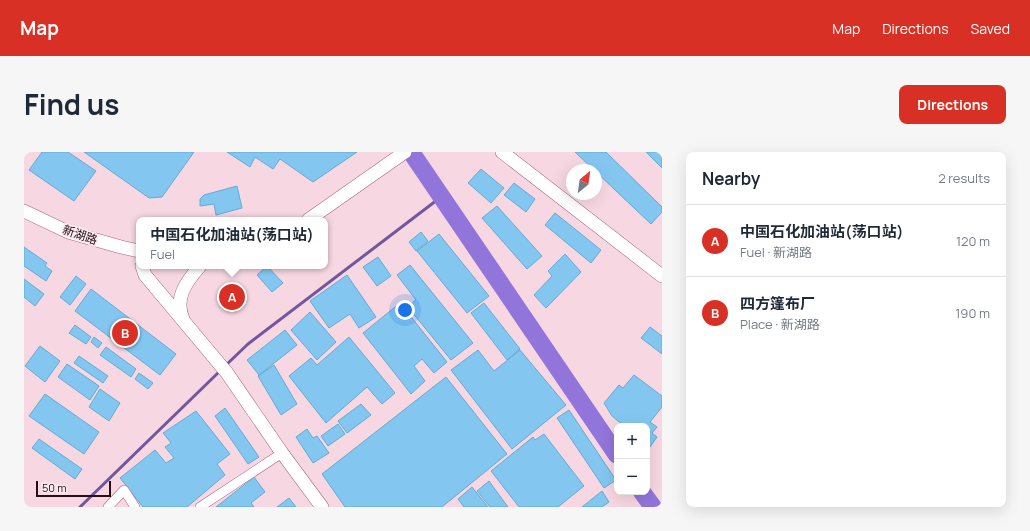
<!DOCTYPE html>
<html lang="en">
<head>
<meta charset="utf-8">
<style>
  body { margin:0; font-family:Manrope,"Noto Sans SC",sans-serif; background:#f6f6f7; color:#1f2937 }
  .controls { position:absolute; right:12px; bottom:12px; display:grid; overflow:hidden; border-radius:8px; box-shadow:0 4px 16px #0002 }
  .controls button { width:36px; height:36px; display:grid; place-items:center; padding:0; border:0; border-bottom:1px solid #e0e1e3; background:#fff; color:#1f2937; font:20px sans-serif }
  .compass { position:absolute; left:542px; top:12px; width:36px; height:36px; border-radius:50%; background:#fff; box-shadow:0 4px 16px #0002; rotate:29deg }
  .scale { position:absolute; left:12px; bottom:10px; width:75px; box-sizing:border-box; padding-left:4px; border:2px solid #270d18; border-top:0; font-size:11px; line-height:14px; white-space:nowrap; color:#270d18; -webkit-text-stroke:3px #faeaef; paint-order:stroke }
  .you { position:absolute; left:381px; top:158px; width:14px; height:14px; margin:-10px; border:3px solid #fff; border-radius:50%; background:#1a73e8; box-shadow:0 0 0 6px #1a73e833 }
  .badge { display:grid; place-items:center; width:26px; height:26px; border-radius:50%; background:#d93025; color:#fff; font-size:13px; font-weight:700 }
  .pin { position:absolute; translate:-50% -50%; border:2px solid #fff; box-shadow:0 1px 4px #0006 }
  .popup { position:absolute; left:112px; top:65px; width:192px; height:52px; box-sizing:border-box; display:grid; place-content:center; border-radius:8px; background:#fff; filter:drop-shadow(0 1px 3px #0005); font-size:13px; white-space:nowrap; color:#747a83 }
  .popup b { font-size:15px; color:#1f2937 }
  .popup::after { content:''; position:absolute; left:50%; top:100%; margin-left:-8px; border:8px solid transparent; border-top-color:#fff }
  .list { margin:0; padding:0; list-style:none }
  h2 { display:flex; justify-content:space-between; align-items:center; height:52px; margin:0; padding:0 16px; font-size:17px }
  h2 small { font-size:13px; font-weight:400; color:#747a83 }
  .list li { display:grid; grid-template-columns:26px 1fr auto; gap:12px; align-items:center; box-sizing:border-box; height:72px; padding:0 16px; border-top:1px solid #e0e1e3 }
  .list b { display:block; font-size:15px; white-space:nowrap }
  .list p { margin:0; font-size:13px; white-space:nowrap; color:#747a83 }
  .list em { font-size:13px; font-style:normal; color:#747a83 }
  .map { position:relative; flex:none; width:638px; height:355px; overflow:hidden; border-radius:8px }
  header { display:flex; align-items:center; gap:24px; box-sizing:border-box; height:56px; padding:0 20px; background:#d93025; color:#fff }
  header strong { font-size:19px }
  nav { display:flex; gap:22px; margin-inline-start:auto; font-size:14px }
  .intro { display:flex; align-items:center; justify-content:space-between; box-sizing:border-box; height:96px; padding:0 24px }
  h1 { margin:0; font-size:28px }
  .button { padding:10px 18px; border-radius:8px; background:#d93025; color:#fff; font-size:14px; font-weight:700 }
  main { display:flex; gap:24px; padding:0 24px }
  aside { flex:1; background:#fff; border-radius:8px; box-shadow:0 4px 16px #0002 }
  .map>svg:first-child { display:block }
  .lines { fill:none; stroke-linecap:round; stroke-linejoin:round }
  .stream { stroke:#7256a0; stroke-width:3 }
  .river { stroke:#9275da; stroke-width:18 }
  .building { fill:#83c7f0; stroke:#64aad3 }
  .street-casing { stroke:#a6637d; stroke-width:10 }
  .secondary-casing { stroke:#a6637d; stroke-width:14 }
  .street { stroke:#fff; stroke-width:9 }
  .secondary { stroke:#fff; stroke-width:13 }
  .labels { text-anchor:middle; stroke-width:3.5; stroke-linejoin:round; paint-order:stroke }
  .street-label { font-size:12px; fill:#270d18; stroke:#faeaef }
</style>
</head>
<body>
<header>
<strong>Map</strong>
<nav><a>Map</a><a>Directions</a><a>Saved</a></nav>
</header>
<div class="intro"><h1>Find us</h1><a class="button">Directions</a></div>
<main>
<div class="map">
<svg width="638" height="355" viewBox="0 0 638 355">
  <rect width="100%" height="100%" fill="#f7d8e2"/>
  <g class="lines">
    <g class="stream">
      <polyline points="201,214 224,192 417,45"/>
      <polyline points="56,355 197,218"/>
    </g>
    <g class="river">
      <polyline points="387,0 593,303"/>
      <polyline points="618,340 629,355"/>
    </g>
  </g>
  <g class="building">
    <polygon points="18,0 44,0 72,19 50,49 5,18"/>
    <polygon points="60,0 170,0 138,45 125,46"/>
    <polygon points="203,0 333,0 289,30 256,7 249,17 231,5 226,15"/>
    <polygon points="551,0 582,0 638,55 638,60 627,72 572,20 572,18 570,18"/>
    <polygon points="622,0 638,0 638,16"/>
    <polygon points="457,17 480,36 467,51 444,31"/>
    <polygon points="490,31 511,47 502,60 480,43"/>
    <polygon points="213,34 218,56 192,63 190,52 176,54 176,47 180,43"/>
    <polygon points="473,54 518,104 503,117 458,66"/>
    <polygon points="531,61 577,98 567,111 521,73"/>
    <polygon points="397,80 404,89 392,99 385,90"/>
    <polygon points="415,82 465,144 443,161 393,99"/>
    <polygon points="0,95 23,111 21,114 28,119 22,129 0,114"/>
    <polygon points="541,102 557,120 522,156 510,143 528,124 524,119"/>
    <polygon points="354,105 367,124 353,134 339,115"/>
    <polygon points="386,113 449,191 427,208 383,154 392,148 373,123"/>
    <polygon points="243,114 259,131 248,140 233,123"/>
    <polygon points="323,123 352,165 335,176 326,162 305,176 286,149"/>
    <polygon points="52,124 62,132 46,153 36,145"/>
    <polygon points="0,127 20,142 11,154 0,145"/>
    <polygon points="67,137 152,202 136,223 51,159"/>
    <polygon points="376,151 423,210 410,221 398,207 390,214 401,229 387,242 339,181"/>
    <polygon points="460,151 496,197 483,208 447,161"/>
    <polygon points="286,160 312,190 293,208 267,178"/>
    <polygon points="51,173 67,185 62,192 45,181"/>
    <polygon points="626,175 638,184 638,202 617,186"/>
    <polygon points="261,178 273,193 235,223 223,208"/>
    <polygon points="70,185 78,191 74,196 67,190"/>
    <polygon points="325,185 371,241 358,252 343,235 302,271 265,224 287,206 293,213"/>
    <polygon points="16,194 36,209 21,230 1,214"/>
    <polygon points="82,195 112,217 107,225 76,203"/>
    <polygon points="454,198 470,219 496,198 542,253 488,297 427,218"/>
    <polygon points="55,204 84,224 79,231 50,211"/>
    <polygon points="43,212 75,234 66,248 34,225"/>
    <polygon points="250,213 273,252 257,263 234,224"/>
    <polygon points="115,221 129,231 124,237 111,227"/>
    <polygon points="610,223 638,244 638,255 626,270 633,275 628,281 633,285 626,295 623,293 623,274 600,274 588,264 580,251 595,233 599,236"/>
    <polygon points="422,225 483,302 418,355 321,355 298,322"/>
    <polygon points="76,237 96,251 85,269 65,255"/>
    <polygon points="21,242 75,280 60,302 5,264"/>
    <polygon points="337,252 347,263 323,281 314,269"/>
    <polygon points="201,256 235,305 224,312 191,264"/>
    <polygon points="545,258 592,328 580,336 533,266"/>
    <polygon points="172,259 206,302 193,312 201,323 163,355 119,355 96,326 131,298 142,311 150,306 141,295 147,291 139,281"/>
    <polygon points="314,272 321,282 304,294 297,284"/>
    <polygon points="283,277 289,286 293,284 305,301 289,311 272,285"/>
    <polygon points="520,282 560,334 534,355 495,355 467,319 509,285 511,288"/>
    <polygon points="15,287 58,317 51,327 8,296"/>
    <polygon points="230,325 241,340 227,351 230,355 192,355"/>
    <polygon points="465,329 484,355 466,355 453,339"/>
    <polygon points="448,335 464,355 440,355 434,347"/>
    <polygon points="578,339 585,350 578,355 558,355"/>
    <polygon points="265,346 272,355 253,355"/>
  </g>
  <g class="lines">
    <g class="street-casing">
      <g id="street">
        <polyline points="84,355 100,338 111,355"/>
        <polyline points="176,355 258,301"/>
      </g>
    </g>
    <g class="secondary-casing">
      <g id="secondary">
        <polyline points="478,0 638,124"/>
        <polyline points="0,59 44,80 97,95 115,99"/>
        <polyline points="284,68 381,0"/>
        <polyline points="118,114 121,123 203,221 258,301 298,355"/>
        <path d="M 159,167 C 150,146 162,130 176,114"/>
      </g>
    </g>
    <use href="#street" class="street"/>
    <use href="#secondary" class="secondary"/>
  </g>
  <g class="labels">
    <g class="street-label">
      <text transform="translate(56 83) rotate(19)" y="4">新湖路</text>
    </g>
  </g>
</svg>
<div class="controls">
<button>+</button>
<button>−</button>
</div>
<svg class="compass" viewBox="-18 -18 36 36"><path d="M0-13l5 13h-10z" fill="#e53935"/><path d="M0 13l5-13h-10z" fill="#747a83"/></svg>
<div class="scale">50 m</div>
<div class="you"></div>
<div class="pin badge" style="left:208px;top:145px">A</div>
<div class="popup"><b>中国石化加油站(荡口站)</b>Fuel</div>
<div class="pin badge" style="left:101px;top:181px">B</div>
</div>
<aside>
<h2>Nearby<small>2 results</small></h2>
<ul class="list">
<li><span class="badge">A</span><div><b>中国石化加油站(荡口站)</b><p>Fuel · 新湖路</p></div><em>120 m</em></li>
<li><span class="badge">B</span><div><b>四方篷布厂</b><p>Place · 新湖路</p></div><em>190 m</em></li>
</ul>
</aside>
</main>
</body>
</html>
